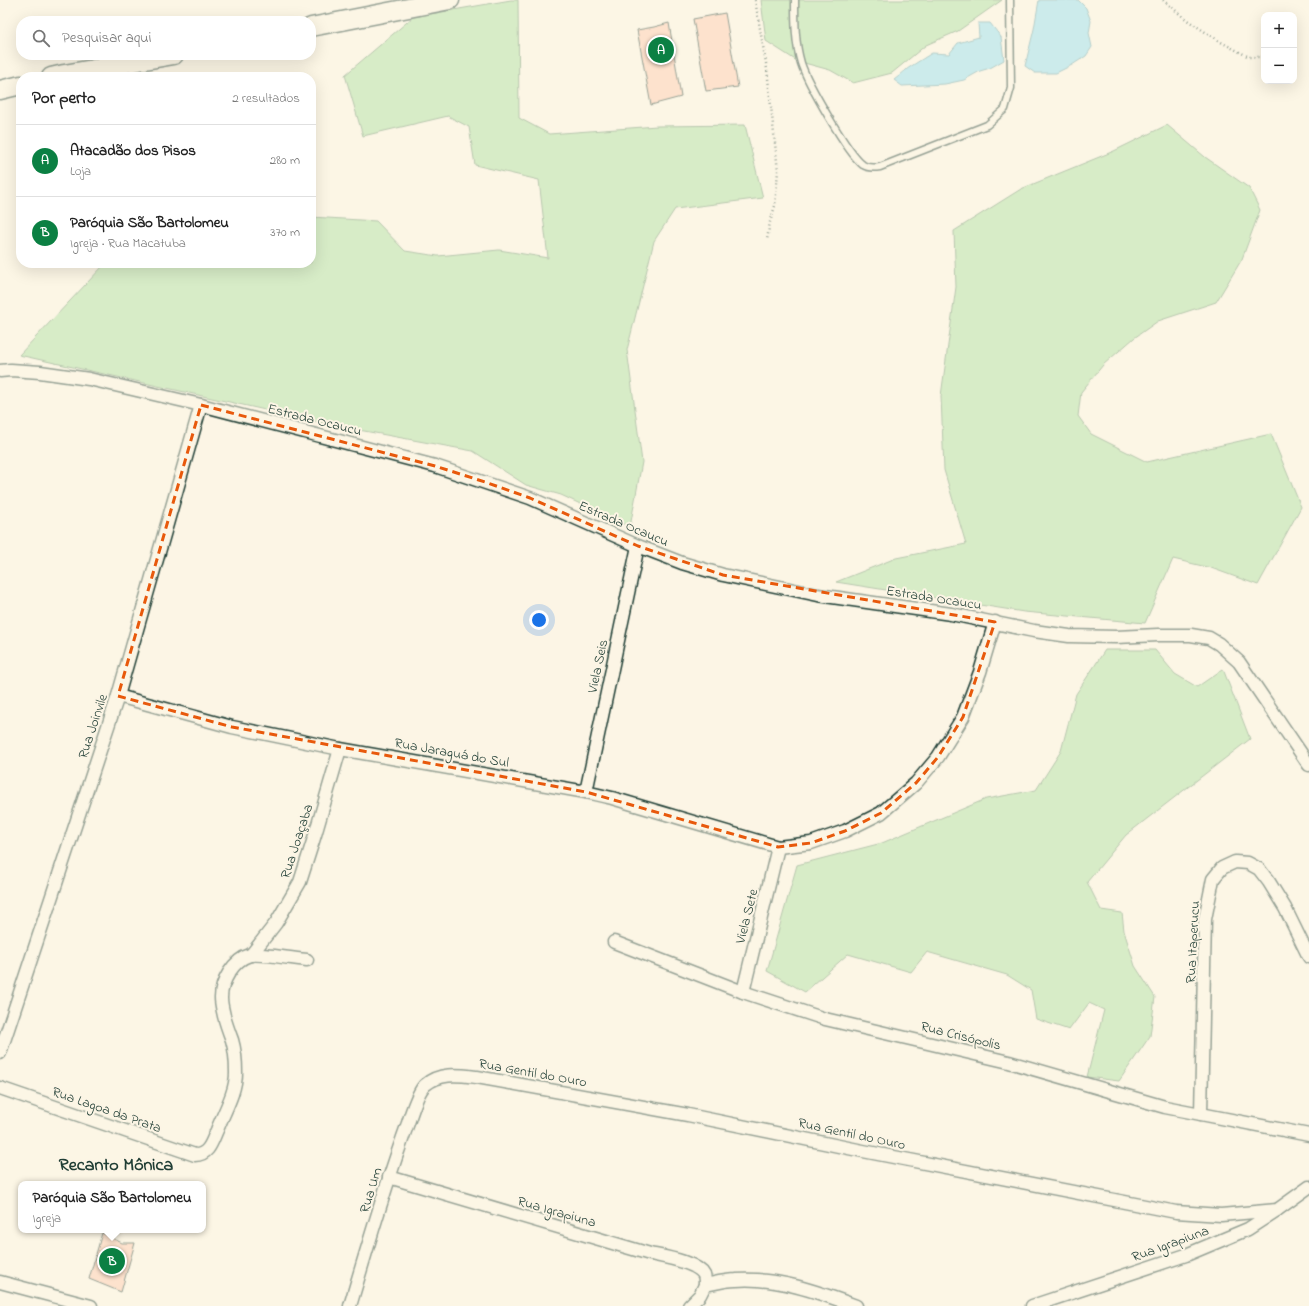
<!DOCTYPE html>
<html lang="pt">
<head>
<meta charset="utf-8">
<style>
  body { margin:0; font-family:"Indie Flower",sans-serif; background:#f6f6f6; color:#222 }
  .controls { position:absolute; right:12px; top:12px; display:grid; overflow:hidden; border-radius:8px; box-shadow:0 4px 16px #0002 }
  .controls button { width:36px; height:36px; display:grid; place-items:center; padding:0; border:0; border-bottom:1px solid #e0e0e0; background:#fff; color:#222; font:20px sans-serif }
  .you { position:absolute; left:539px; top:620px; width:14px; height:14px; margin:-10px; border:3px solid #fff; border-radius:50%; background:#1a73e8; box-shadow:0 0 0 6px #1a73e833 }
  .badge { display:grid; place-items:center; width:26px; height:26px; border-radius:50%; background:#0b8043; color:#fff; font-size:13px; font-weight:700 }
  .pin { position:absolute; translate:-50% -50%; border:2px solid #fff; box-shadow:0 1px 4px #0006 }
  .popup { position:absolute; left:18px; top:1181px; width:188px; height:52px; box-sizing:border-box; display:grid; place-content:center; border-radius:8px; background:#fff; filter:drop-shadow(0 1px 3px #0005); font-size:13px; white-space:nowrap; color:#767676 }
  .popup b { font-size:15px; color:#222 }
  .popup::after { content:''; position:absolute; left:50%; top:100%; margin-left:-8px; border:8px solid transparent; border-top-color:#fff }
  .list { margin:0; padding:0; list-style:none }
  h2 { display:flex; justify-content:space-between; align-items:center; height:52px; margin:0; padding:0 16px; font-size:17px }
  h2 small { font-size:13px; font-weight:400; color:#767676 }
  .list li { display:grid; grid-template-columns:26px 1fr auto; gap:12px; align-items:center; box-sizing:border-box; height:72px; padding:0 16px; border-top:1px solid #e0e0e0 }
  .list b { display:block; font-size:15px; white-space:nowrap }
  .list p { margin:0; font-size:13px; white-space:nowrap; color:#767676 }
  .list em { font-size:13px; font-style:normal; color:#767676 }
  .icon { flex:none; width:22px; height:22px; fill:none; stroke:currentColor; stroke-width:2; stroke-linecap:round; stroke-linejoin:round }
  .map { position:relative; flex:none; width:1309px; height:1306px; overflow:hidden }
  .search { position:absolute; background:#fff; box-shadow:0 4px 16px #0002; left:16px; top:16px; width:300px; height:44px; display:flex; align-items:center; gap:10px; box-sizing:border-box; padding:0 14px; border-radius:16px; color:#767676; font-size:15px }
  .panel { position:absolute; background:#fff; box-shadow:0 4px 16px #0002; left:16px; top:72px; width:300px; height:196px; border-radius:16px }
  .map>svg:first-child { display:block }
  .green { fill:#ace0a2; stroke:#668e6b }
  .water { fill:#92def2; stroke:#649ea6 }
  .building { fill:#fec9af; stroke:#1f3d34 }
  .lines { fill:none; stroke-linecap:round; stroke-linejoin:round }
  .lane-casing { stroke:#1f3d34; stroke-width:9 }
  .street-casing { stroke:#1f3d34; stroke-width:15 }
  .secondary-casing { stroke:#1f3d34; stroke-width:21 }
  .path { stroke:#1f3d34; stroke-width:2.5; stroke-dasharray:1 3; stroke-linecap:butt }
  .lane { stroke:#fcf5e5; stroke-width:6 }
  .street { stroke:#fcf5e5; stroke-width:12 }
  .secondary { stroke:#fcf5e5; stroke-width:18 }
  .marked { fill:none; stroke:#e8590c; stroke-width:3; stroke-dasharray:8 5; stroke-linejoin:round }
  .labels { text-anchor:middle; stroke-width:4; stroke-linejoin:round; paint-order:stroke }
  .street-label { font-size:14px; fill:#1f3d34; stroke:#fcf5e5 }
  .district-label { font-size:18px; font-weight:bold; fill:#1f3d34; stroke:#fcf5e5 }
</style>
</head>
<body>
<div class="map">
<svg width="1309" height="1306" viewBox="0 0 1309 1306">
  <rect width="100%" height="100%" fill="#fcf5e5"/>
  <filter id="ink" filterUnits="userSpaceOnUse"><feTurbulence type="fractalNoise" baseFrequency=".025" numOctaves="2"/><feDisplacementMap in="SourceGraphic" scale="8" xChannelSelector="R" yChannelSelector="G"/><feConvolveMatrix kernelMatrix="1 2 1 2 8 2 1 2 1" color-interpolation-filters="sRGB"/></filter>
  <g filter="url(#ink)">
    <g class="green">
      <polygon points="511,0 518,0 519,118 549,134 657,126 745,125 763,198 675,209 654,241 627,350 642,462 630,527 561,495 526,485 473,451 337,426 19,355 103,266 110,263 311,263 311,217 376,221 405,251 438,256 499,250 548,258 539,180 475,165 469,127 448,116 363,136 345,75 413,17"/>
      <polygon points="761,0 1002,0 958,31 926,45 892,73 853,83 830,70 797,61 766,41"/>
      <polygon points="1167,125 1205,157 1249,188 1260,210 1242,259 1216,302 1158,321 1134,338 1103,365 1081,392 1078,416 1091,434 1147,462 1271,434 1301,507 1258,585 1211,568 1173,559 1145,623 1024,612 836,582 896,558 966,544 944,470 941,396 956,287 954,231 1021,189 1114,151"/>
      <polygon points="1105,650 1155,650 1175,674 1197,687 1223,669 1250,739 1126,835 1087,882 1101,910 1122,913 1124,931 1135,966 1155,997 1150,1036 1119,1081 1087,1077 1104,1010 1089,1003 1069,1030 1036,1019 1031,990 1007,975 927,952 911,972 848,954 805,992 767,971 797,865 882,843 986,799 1036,790 1061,751 1076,694"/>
    </g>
    <g class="water">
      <polygon points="1039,0 1078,0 1086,8 1091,21 1089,33 1092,47 1086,56 1072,65 1056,73 1035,73 1025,66 1034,29"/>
      <path d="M 978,23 L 990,23 L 1001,37 L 1004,60 L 990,68 L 980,71 L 964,80 L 945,84 L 902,86 L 894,80 C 901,75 906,69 913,65 C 919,61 926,57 932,53 L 949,54 L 958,43 L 979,37 Z"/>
    </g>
    <g class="building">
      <polygon points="725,13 738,87 706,91 693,19"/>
      <polygon points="669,23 681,97 651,105 637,30 654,27"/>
      <polygon points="102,1233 122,1243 135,1243 121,1292 89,1279"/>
    </g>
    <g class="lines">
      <g class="lane-casing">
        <path id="lane" d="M 795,0 C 795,21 795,43 801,63 C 807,82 848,154 863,165 C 868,168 874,168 880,167 L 987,125 L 1005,109 L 1011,88 L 1010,0"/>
      </g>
      <g class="street-casing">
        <g id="street">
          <polyline points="0,371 11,370 40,372 89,379 201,405 435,466 530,498 638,546 682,563 723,575 818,595 951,614 1034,631 1069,636 1116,637 1158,635 1191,635 1209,638 1219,644 1239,662 1309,765"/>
          <polyline points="118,696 232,727 340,749 586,792 612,798 778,847 811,843 845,831 881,813 916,783 938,757 963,717 980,672 995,622"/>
          <polyline points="586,792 638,546"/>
          <polyline points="614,942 743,992 825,1019 1009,1062 1165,1107 1309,1135"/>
          <polyline points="251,955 276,923 300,882 315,835 340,749"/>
          <polyline points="743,992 778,847"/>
          <polyline points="0,1053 118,696 201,405"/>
          <path d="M 0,1088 L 195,1155 C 209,1155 212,1141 217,1130 C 224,1112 236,1092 236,1073 C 236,1062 235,1050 232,1040 C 229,1032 226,1024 224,1016 C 223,1011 221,1004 221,998 C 221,982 233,960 250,955 C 261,953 295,959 307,960"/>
          <polyline points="1201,1114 1205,919 1213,879 1222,868 1235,862 1248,863 1259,869 1269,882 1285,908 1309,957"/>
          <path d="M 389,1177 L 650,1254 C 664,1257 697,1262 704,1275 C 705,1278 705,1282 705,1285"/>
          <polyline points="0,1282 91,1306"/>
          <path d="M 350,1306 C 368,1245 386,1183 408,1123 C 411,1114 418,1091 425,1085 C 440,1072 459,1075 477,1077 L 688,1115 L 863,1151 L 1176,1212 L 1221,1215 L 1277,1210"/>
          <path d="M 689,1306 L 700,1295 L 705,1285 C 715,1283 726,1280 736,1280 C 777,1277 818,1292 856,1306"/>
          <polyline points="1032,1306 1186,1255 1248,1229 1277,1210 1309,1187"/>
        </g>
      </g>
      <g class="secondary-casing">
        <g id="secondary">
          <polyline points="311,27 450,0"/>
          <polyline points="51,77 64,74 174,55"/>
          <polyline points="0,90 21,85"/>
        </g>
      </g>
      <g class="path">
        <polyline points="755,0 767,69 778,171 775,206 770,222 767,240"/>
        <polyline points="1163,0 1187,20 1219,41 1249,57 1264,57"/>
        <polyline points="1294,57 1295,57"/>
      </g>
      <use href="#lane" class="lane"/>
      <use href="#street" class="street"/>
      <use href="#secondary" class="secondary"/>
    </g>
  </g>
  <path d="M0 0H1309V1306H0ZM 201,405 L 435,466 L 485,482 L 530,498 L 638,546 L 723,575 L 995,622 L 963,717 L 938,757 L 916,783 L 881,813 L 845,831 L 811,843 L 778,847 L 586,792 L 232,727 L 118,696 Z" fill="#fcf5e5" fill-opacity=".55" fill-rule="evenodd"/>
  <path class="marked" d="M 201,405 L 435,466 L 485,482 L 530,498 L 638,546 L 723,575 L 995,622 L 963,717 L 938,757 L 916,783 L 881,813 L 845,831 L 811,843 L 778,847 L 586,792 L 232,727 L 118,696 Z"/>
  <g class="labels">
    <g class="street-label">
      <text transform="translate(315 419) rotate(14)" y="5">Estrada Ocaucu</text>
      <text transform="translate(624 523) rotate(23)" y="5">Estrada Ocaucu</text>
      <text transform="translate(934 597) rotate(9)" y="5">Estrada Ocaucu</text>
      <text transform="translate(597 666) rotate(-78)" y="5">Viela Seis</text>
      <text transform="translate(92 726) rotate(-72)" y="5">Rua Joinvile</text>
      <text transform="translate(452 752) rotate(10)" y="5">Rua Jaraguá do Sul</text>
      <text transform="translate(296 841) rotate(-72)" y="5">Rua Joaçaba</text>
      <text transform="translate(746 916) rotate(-76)" y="5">Viela Sete</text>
      <text transform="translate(1192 942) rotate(-87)" y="5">Rua Itaperucu</text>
      <text transform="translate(961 1035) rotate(14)" y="5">Rua Crisópolis</text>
      <text transform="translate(533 1072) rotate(10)" y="5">Rua Gentil do Ouro</text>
      <text transform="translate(107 1109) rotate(19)" y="5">Rua Lagoa da Prata</text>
      <text transform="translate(852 1133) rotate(12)" y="5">Rua Gentil do Ouro</text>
      <text transform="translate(370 1190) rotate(-73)" y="5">Rua Um</text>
      <text transform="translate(557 1211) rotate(16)" y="5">Rua Igrapiuna</text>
      <text transform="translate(1170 1243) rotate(-20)" y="5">Rua Igrapiuna</text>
    </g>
    <g class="district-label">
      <text x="116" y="1170">Recanto Mônica</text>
    </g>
  </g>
</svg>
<div class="controls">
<button>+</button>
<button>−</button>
</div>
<div class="you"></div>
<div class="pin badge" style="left:661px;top:50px">A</div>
<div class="pin badge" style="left:112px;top:1261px">B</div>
<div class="popup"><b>Paróquia São Bartolomeu</b>Igreja</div>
<div class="search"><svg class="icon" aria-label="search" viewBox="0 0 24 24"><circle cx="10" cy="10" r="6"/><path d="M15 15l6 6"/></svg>Pesquisar aqui</div>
<section class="panel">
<h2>Por perto<small>2 resultados</small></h2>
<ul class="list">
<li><span class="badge">A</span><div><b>Atacadão dos Pisos</b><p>Loja</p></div><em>280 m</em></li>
<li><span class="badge">B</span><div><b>Paróquia São Bartolomeu</b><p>Igreja · Rua Macatuba</p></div><em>370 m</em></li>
</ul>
</section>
</div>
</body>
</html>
